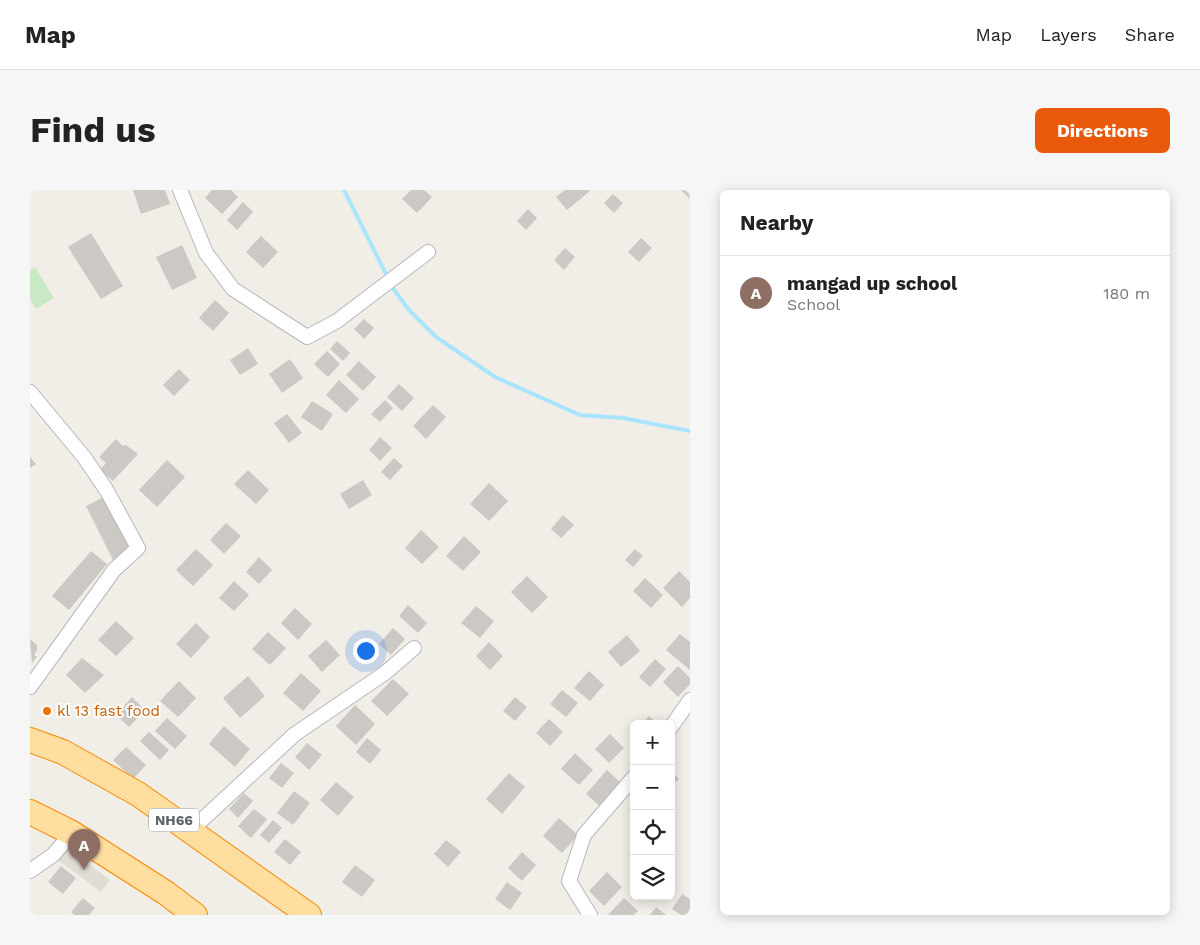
<!DOCTYPE html>
<html lang="en">
<head>
<meta charset="utf-8">
<style>
  body { margin:0; font-family:"Work Sans",sans-serif; background:#f6f6f6; color:#222 }
  .controls { position:absolute; right:15px; bottom:15px; display:grid; overflow:hidden; border-radius:8px; box-shadow:0 2px 12px #0003 }
  .controls button { width:45px; height:45px; display:grid; place-items:center; padding:0; border:0; border-bottom:1px solid #e0e0e0; background:#fff; color:#222; font:25px sans-serif }
  .you { position:absolute; left:335px; top:460px; width:18px; height:18px; margin:-12px; border:4px solid #fff; border-radius:50%; background:#1a73e8; box-shadow:0 0 0 8px #1a73e833 }
  .badge { display:grid; place-items:center; width:32px; height:32px; border-radius:50%; background:#ea580c; color:#fff; font-size:16px; font-weight:700 }
  .pin { position:absolute; translate:-50% -41px; filter:drop-shadow(0 1px 2px #0008) }
  .pin::after { content:''; position:absolute; top:26px; width:18px; height:15px; background:inherit; clip-path:polygon(0 0,100% 0,50% 100%) }
  .list { margin:0; padding:0; list-style:none }
  h2 { display:flex; justify-content:space-between; align-items:center; height:65px; margin:0; padding:0 20px; font-size:21px }
  h2 small { font-size:16px; font-weight:400; color:#767676 }
  .list li { display:grid; grid-template-columns:32px 1fr auto; gap:15px; align-items:center; box-sizing:border-box; height:75px; padding:0 20px; border-top:1px solid #e0e0e0 }
  .list b { display:block; font-size:19px; white-space:nowrap }
  .list p { margin:0; font-size:16px; white-space:nowrap; color:#767676 }
  .list em { font-size:16px; font-style:normal; color:#767676 }
  .icon { flex:none; width:28px; height:28px; fill:none; stroke:currentColor; stroke-width:2; stroke-linecap:round; stroke-linejoin:round }
  .map { position:relative; flex:none; width:660px; height:725px; overflow:hidden; border-radius:8px }
  header { display:flex; align-items:center; gap:30px; box-sizing:border-box; height:70px; padding:0 25px; background:#fff; border-bottom:1px solid #e0e0e0 }
  header strong { font-size:24px }
  nav { display:flex; gap:28px; margin-inline-start:auto; font-size:18px }
  .intro { display:flex; align-items:center; justify-content:space-between; box-sizing:border-box; height:120px; padding:0 30px }
  h1 { margin:0; font-size:35px }
  .button { padding:12px 22px; border-radius:8px; background:#ea580c; color:#fff; font-size:18px; font-weight:700 }
  main { display:flex; gap:30px; padding:0 30px }
  aside { flex:1; background:#fff; border-radius:8px; box-shadow:0 2px 12px #0003 }
  .map>svg:first-child { display:block }
  .education { fill:#e1ddd5 }
  .green { fill:#c8e9c3 }
  .lines { fill:none; stroke-linecap:round; stroke-linejoin:round }
  .stream { stroke:#a9e5ff; stroke-width:4 }
  .building { fill:#ccc8c3 }
  .minor-casing { stroke:#b4b8bc; stroke-width:16 }
  .trunk-casing { stroke:#f88900; stroke-width:26 }
  .minor { stroke:#fff; stroke-width:14 }
  .trunk { stroke:#ffde9f; stroke-width:24 }
  .food-dot { fill:#e8710a; stroke:#fff; stroke-width:2 }
  .labels { text-anchor:middle; stroke-width:4; stroke-linejoin:round; paint-order:stroke }
  .shield { fill:#fff; stroke:#8e9295; stroke-width:1 }
  .shield-label { font-size:14px; font-weight:bold; fill:#5e6468 }
  .food-label { font-size:15px; fill:#c56008; stroke:#fff; text-anchor:start }
</style>
</head>
<body>
<header>
<strong>Map</strong>
<nav><a>Map</a><a>Layers</a><a>Share</a></nav>
</header>
<div class="intro"><h1>Find us</h1><a class="button">Directions</a></div>
<main>
<div class="map">
<svg width="660" height="725" viewBox="0 0 660 725">
  <rect width="100%" height="100%" fill="#f1ede7"/>
  <polygon class="education" points="37,658 80,690 71,702 28,670"/>
  <polygon class="green" points="5,77 24,108 6,119 0,109 0,80"/>
  <g class="lines">
    <polyline class="stream" points="314,0 363,98 378,119 406,147 465,187 550,225 593,228 660,241"/>
  </g>
  <g class="building">
    <polygon points="103,0 135,0 140,14 111,24"/>
    <polygon points="182,0 201,0 208,7 192,24 175,8"/>
    <polygon points="381,0 394,0 402,7 387,23 372,9"/>
    <polygon points="535,0 559,0 560,1 537,20 526,7"/>
    <polygon points="651,0 660,0 660,9"/>
    <polygon points="583,4 593,13 584,23 574,13"/>
    <polygon points="213,12 223,22 207,40 197,30"/>
    <polygon points="498,19 507,28 496,40 487,31"/>
    <polygon points="61,43 93,96 71,109 38,57"/>
    <polygon points="231,46 248,62 233,78 216,62"/>
    <polygon points="611,48 622,58 609,72 598,62"/>
    <polygon points="152,55 167,88 142,100 126,67"/>
    <polygon points="535,58 545,67 534,80 524,70"/>
    <polygon points="185,110 199,123 183,141 169,128"/>
    <polygon points="334,129 344,138 334,149 324,139"/>
    <polygon points="307,151 320,163 313,171 300,159"/>
    <polygon points="218,158 228,174 210,185 200,170"/>
    <polygon points="297,161 310,174 298,187 284,174"/>
    <polygon points="260,169 273,188 252,203 239,184"/>
    <polygon points="329,171 346,187 333,201 316,185"/>
    <polygon points="149,179 160,190 144,206 133,195"/>
    <polygon points="309,190 329,209 316,223 296,205"/>
    <polygon points="369,194 384,208 372,221 357,207"/>
    <polygon points="355,210 363,218 350,232 341,224"/>
    <polygon points="282,211 303,224 292,241 271,227"/>
    <polygon points="403,215 416,227 396,249 383,236"/>
    <polygon points="257,224 272,243 259,253 244,233"/>
    <polygon points="350,247 362,258 350,271 339,260"/>
    <polygon points="86,249 93,256 96,255 108,264 83,291 70,280 76,273 69,267"/>
    <polygon points="0,267 6,274 0,278"/>
    <polygon points="364,268 373,276 360,290 351,282"/>
    <polygon points="137,270 155,287 127,317 109,300"/>
    <polygon points="218,280 239,300 226,314 204,294"/>
    <polygon points="333,290 342,305 319,319 310,304"/>
    <polygon points="459,293 478,311 459,331 440,314"/>
    <polygon points="74,307 101,361 83,370 56,316"/>
    <polygon points="533,325 544,335 531,348 521,339"/>
    <polygon points="196,333 211,346 194,364 180,350"/>
    <polygon points="391,340 409,357 392,374 375,358"/>
    <polygon points="434,346 451,362 433,381 416,366"/>
    <polygon points="166,359 183,375 163,396 146,380"/>
    <polygon points="605,359 613,366 603,377 595,370"/>
    <polygon points="61,361 77,374 39,420 22,406"/>
    <polygon points="229,367 242,380 229,394 216,382"/>
    <polygon points="649,381 660,392 660,408 652,417 633,398"/>
    <polygon points="497,386 518,407 502,423 481,402"/>
    <polygon points="615,388 633,405 621,418 603,401"/>
    <polygon points="204,391 219,405 204,421 189,408"/>
    <polygon points="378,415 397,433 388,443 369,426"/>
    <polygon points="446,416 464,431 450,448 431,433"/>
    <polygon points="265,418 282,434 268,450 251,433"/>
    <polygon points="86,431 104,448 86,466 68,450"/>
    <polygon points="166,433 180,447 161,468 146,454"/>
    <polygon points="363,438 375,449 361,465 349,454"/>
    <polygon points="238,442 256,458 240,475 222,459"/>
    <polygon points="650,444 660,452 660,480 636,460"/>
    <polygon points="597,445 610,461 591,477 578,462"/>
    <polygon points="0,449 7,455 7,460 4,465 7,467 2,473"/>
    <polygon points="296,450 310,465 292,482 278,466"/>
    <polygon points="459,452 473,466 460,480 446,466"/>
    <polygon points="52,468 74,485 55,503 36,485"/>
    <polygon points="625,469 636,479 620,497 609,487"/>
    <polygon points="648,476 660,488 660,494 648,507 633,492"/>
    <polygon points="559,481 574,495 560,511 544,498"/>
    <polygon points="271,483 291,501 273,521 253,503"/>
    <polygon points="218,486 235,506 210,528 193,508"/>
    <polygon points="363,489 379,504 357,526 341,511"/>
    <polygon points="149,491 166,508 148,527 130,511"/>
    <polygon points="532,500 548,513 536,527 520,514"/>
    <polygon points="102,507 115,520 99,537 86,525"/>
    <polygon points="485,507 497,517 485,531 473,521"/>
    <polygon points="325,515 345,534 326,555 306,536"/>
    <polygon points="619,526 627,534 612,534"/>
    <polygon points="137,528 157,546 145,559 125,541"/>
    <polygon points="519,529 533,542 520,556 506,543"/>
    <polygon points="194,536 220,559 205,577 179,554"/>
    <polygon points="119,542 139,560 130,570 110,551"/>
    <polygon points="580,544 594,558 579,573 565,559"/>
    <polygon points="337,548 351,560 340,574 326,562"/>
    <polygon points="277,553 292,565 279,580 265,567"/>
    <polygon points="96,557 116,575 103,589 83,570"/>
    <polygon points="545,563 563,580 549,595 531,579"/>
    <polygon points="251,573 264,583 252,598 239,588"/>
    <polygon points="577,580 592,594 571,617 556,604"/>
    <polygon points="641,581 649,589 641,596"/>
    <polygon points="479,583 495,597 472,624 456,609"/>
    <polygon points="306,592 324,607 308,626 290,610"/>
    <polygon points="264,601 280,613 263,635 247,623"/>
    <polygon points="214,603 223,611 208,628 199,619"/>
    <polygon points="224,619 237,629 221,648 208,636"/>
    <polygon points="529,628 548,645 532,663 513,646"/>
    <polygon points="243,630 252,638 239,653 230,645"/>
    <polygon points="255,649 271,662 260,675 244,662"/>
    <polygon points="416,650 431,662 418,677 404,664"/>
    <polygon points="492,662 506,675 492,691 478,678"/>
    <polygon points="325,675 345,690 332,707 312,692"/>
    <polygon points="31,676 46,688 33,704 18,692"/>
    <polygon points="577,682 592,697 574,716 559,701"/>
    <polygon points="477,692 492,703 480,720 465,709"/>
    <polygon points="652,704 660,709 660,725 651,725 642,719"/>
    <polygon points="53,708 65,718 59,725 44,725 41,722"/>
    <polygon points="594,708 608,721 604,725 578,725"/>
    <polygon points="626,717 636,725 620,725"/>
  </g>
  <g class="lines">
    <g class="minor-casing">
      <g id="minor">
        <polyline points="150,0 176,63 203,99 277,147 307,131 398,62"/>
        <polyline points="0,202 54,267 77,301 108,358 84,380 0,497"/>
        <polyline points="641,537 660,510"/>
        <polyline points="160,641 265,544 355,483 384,458"/>
        <polyline points="0,681 23,665 42,643"/>
        <polyline points="560,725 539,691 554,645 604,587"/>
      </g>
    </g>
    <g class="trunk-casing">
      <g id="trunk">
        <polyline points="0,550 33,562 108,604 279,725"/>
        <polyline points="0,622 42,643 136,703 165,725"/>
      </g>
    </g>
    <use href="#minor" class="minor"/>
    <use href="#trunk" class="trunk"/>
  </g>
  <circle class="food-dot" cx="17" cy="521" r="5"/>
  <g class="labels">
    <rect class="shield" x="119" y="618.5" width="50" height="23" rx="4"/>
    <g class="shield-label">
      <text x="144" y="635">NH66</text>
    </g>
    <g class="food-label">
      <text x="27" y="526">kl 13 fast food</text>
    </g>
  </g>
</svg>
<div class="controls">
<button>+</button>
<button>−</button>
<button><svg class="icon" aria-label="locate" viewBox="0 0 24 24"><circle cx="12" cy="12" r="6"/><path d="M12 2v4M12 18v4M2 12h4M18 12h4"/></svg></button>
<button><svg class="icon" aria-label="layers" viewBox="0 0 24 24"><path d="M12 4l9 5-9 5-9-5zM3 14l9 5 9-5"/></svg></button>
</div>
<div class="you"></div>
<div class="pin badge" style="left:54px;top:680px;background:#8d6e63">A</div>
</div>
<aside>
<h2>Nearby<small></small></h2>
<ul class="list">
<li><span class="badge" style="background:#8d6e63">A</span><div><b>mangad up school</b><p>School</p></div><em>180 m</em></li>
</ul>
</aside>
</main>
</body>
</html>
